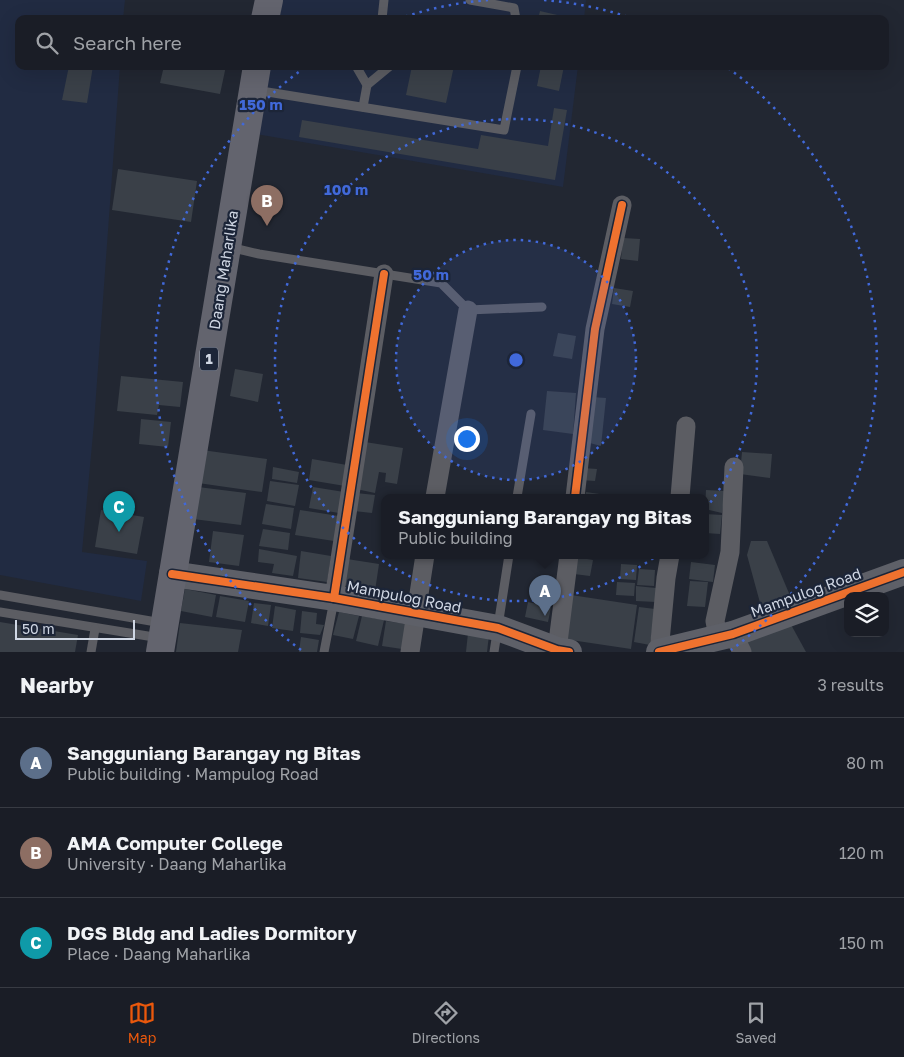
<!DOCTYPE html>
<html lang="en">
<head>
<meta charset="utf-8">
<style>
  body { margin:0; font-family:"Golos Text",sans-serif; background:#23262e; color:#f1f3f6 }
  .controls { position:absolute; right:15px; bottom:15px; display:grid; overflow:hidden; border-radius:10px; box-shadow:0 5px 20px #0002 }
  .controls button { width:45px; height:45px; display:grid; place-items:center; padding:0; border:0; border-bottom:1px solid #383b43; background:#1a1d26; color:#f1f3f6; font:25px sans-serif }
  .scale { position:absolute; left:15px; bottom:12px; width:120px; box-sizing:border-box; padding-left:5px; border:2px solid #d0d7e4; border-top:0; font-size:14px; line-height:18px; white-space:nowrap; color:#d0d7e4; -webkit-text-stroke:4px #1c2538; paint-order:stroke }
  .you { position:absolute; left:466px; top:438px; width:18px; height:18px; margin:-12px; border:4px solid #fff; border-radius:50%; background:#1a73e8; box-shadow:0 0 0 8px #1a73e833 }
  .badge { display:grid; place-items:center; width:32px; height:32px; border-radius:50%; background:#ea580c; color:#fff; font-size:16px; font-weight:700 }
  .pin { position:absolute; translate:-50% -41px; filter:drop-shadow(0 1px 2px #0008) }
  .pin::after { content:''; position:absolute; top:26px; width:18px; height:15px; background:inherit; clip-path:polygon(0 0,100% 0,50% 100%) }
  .popup { position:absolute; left:381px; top:494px; width:328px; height:65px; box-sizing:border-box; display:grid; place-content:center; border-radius:10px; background:#1a1d26; filter:drop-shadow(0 1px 4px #0005); font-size:16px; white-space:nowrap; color:#9fa2a7 }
  .popup b { font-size:19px; color:#f1f3f6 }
  .popup::after { content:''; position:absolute; left:50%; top:100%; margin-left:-10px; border:10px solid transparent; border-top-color:#1a1d26 }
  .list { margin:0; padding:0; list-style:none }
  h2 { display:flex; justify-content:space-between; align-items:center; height:65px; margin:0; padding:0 20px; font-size:21px }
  h2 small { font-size:16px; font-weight:400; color:#9fa2a7 }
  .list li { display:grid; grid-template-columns:32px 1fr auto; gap:15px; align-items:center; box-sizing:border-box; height:90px; padding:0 20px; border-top:1px solid #383b43 }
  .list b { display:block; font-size:19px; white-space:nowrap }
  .list p { margin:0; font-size:16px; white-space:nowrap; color:#9fa2a7 }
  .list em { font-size:16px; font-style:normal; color:#9fa2a7 }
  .icon { flex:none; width:28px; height:28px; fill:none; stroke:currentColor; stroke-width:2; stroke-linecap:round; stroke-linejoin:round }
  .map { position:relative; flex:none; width:904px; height:652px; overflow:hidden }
  .search { position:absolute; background:#1a1d26; box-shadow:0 5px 20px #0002; left:15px; right:15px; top:15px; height:55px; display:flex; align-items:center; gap:12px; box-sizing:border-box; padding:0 18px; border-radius:10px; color:#9fa2a7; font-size:19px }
  .sheet { height:335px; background:#1a1d26 }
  nav { display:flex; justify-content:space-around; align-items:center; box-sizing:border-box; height:70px; border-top:1px solid #383b43; background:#1a1d26; font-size:14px; color:#9fa2a7 }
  nav a { display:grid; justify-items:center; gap:2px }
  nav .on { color:#ea580c }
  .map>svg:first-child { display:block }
  .built { fill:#212b42 }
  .building { fill:#3a4048 }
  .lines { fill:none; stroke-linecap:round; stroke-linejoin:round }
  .lane { stroke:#5c5d63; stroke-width:9 }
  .street { stroke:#5c5d63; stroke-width:19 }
  .secondary { stroke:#5e6068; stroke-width:26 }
  .highway { stroke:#63646e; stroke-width:28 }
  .cycleway-casing { stroke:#1c2538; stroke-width:11 }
  .cycleway { stroke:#ef722f; stroke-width:8 }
  .ring { fill:none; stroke:#4169da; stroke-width:2.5; stroke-dasharray:2.5 5 }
  .labels { text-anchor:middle; stroke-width:4.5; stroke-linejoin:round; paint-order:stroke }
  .shield { fill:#1c2538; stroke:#9aa2b0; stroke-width:1 }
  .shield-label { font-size:14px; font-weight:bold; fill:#d0d7e4 }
  .street-label { font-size:15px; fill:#d0d7e4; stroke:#1c2538 }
  .centre { fill:#4169da; stroke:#1c2538; stroke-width:2.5 }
  .ring-label { font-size:15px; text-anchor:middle; font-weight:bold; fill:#4169da; stroke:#1c2538; stroke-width:4.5; stroke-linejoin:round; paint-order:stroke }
</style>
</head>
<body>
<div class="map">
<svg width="904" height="652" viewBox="0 0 904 652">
  <rect width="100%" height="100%" fill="#222732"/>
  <g class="built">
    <polygon points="0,0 125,0 123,19 19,19 19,66 120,66 94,423 82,552 147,561 141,601 0,575"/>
    <polygon points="283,0 586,0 584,19 279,19"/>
    <polygon points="269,66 578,66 563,187 256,134"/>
  </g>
  <g class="building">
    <polygon points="540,11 570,18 570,19 538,19"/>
    <polygon points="69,66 93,66 87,103 62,100"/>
    <polygon points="164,66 226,66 220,94 160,83"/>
    <polygon points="412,66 454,66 446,103 406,95"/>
    <polygon points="541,66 564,66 559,91 537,86"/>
    <polygon points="554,108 567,110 555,180 299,137 302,120 478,149 481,135 548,146"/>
    <polygon points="118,169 197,181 191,222 112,210"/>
    <polygon points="623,238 640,239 638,261 621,259"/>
    <polygon points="614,288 633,291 630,307 612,304"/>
    <polygon points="558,333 576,336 572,359 553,356"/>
    <polygon points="235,369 263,374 258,402 230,396"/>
    <polygon points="121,376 183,382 180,407 159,405 157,415 117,411"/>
    <polygon points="547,391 576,393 573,434 543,430"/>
    <polygon points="592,397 606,398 601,446 586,442"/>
    <polygon points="141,419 171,422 168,447 139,444"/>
    <polygon points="365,442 403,448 397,484 385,482 386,473 379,472 375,493 356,489"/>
    <polygon points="202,450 267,459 262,492 198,483"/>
    <polygon points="742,452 772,454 770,478 740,474"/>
    <polygon points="312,459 347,465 345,486 309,480"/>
    <polygon points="273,467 299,472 297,483 272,479"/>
    <polygon points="583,468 597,469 595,481 581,480"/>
    <polygon points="270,481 299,485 295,506 267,501"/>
    <polygon points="198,487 246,493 241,525 193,519"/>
    <polygon points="313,487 344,492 339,513 309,508"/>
    <polygon points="706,490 725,491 722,513 705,509"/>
    <polygon points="586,492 613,496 613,497 585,497"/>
    <polygon points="356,493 375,495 372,513 354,511"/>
    <polygon points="266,504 294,508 291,529 262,524"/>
    <polygon points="101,510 144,517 137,554 95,547"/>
    <polygon points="300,510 339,516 334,541 295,535"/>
    <polygon points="705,514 722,515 720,534 705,533"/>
    <polygon points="263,529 290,533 288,550 259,546"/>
    <polygon points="213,531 244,535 239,566 209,562"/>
    <polygon points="751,541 767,541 791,598 762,610 747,555"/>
    <polygon points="259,549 297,556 293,576 272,573 274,564 258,562"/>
    <polygon points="301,551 331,556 327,582 298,578"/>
    <polygon points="576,557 593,560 590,576 574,574"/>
    <polygon points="347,559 379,564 375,591 342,585"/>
    <polygon points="691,562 715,565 713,582 689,579"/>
    <polygon points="621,564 637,565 636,580 620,579"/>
    <polygon points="639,569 655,570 654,586 637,585"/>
    <polygon points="690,581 708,582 705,607 687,606"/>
    <polygon points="617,582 635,583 634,596 616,595"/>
    <polygon points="636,586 656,588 656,602 636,601"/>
    <polygon points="185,589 216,595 212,617 181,611"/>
    <polygon points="571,595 637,605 631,649 564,639"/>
    <polygon points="220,596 249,601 245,622 216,617"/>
    <polygon points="528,602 551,607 548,622 525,617"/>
    <polygon points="254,603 271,605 268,626 251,623"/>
    <polygon points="275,606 296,610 293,631 272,628"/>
    <polygon points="639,607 655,609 650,645 634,642"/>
    <polygon points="302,611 317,613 316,624 324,625 320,635 300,633"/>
    <polygon points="339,612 359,616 353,639 333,635"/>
    <polygon points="362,616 384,620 378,646 356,641"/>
    <polygon points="386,621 406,624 402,649 382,646"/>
    <polygon points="789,621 806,652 747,652 741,639"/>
    <polygon points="0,622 78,635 75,652 0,652"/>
    <polygon points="180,623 242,630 238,652 176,652"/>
    <polygon points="468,633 489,635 487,652 466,652"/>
    <polygon points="301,637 319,640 317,652 299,652"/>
  </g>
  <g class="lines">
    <g class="lane">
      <polyline points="470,0 514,8 516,19"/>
      <polyline points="382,19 384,0"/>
      <polyline points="356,66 367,85 363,107"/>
      <polyline points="367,85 390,66"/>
      <polyline points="255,90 504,130 517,66"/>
      <polyline points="229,247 259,254 441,283 468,310 542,307"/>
      <polyline points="517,497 531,414"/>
      <polyline points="0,595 162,623"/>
      <polyline points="0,612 160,638"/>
      <polyline points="91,652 95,629"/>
      <polyline points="324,652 334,600"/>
      <polyline points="494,652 509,555"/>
    </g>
    <g class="street">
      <polyline points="435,497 468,310"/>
      <polyline points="575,497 595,329 622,205"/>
      <polyline points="680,497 686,426"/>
      <polyline points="334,598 384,274"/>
      <polyline points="733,634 742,652"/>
      <polyline points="718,637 715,621 730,552 734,467"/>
      <polyline points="557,650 569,555"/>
      <polyline points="410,652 425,555"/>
      <polyline points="659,652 666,578 670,555"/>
    </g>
    <g class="secondary">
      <polyline points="172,574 334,598 498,628 557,650 569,652"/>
      <polyline points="659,652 733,634 904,572"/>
    </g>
    <g class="highway">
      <polyline points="265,19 269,0"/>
      <polyline points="160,652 257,66"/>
    </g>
    <g class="cycleway-casing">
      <g id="cycleway">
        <polyline points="575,497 595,329 622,205"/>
        <polyline points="172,574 334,598 498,628 557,650 569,652"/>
        <polyline points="334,598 384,274"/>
        <polyline points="659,652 733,634 904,572"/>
      </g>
    </g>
    <use href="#cycleway" class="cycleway"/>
  </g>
  <circle cx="516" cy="360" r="120" fill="#4169da" fill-opacity=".12"/>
  <g class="ring">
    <circle cx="516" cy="360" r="120"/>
    <circle cx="516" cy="360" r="241"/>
    <path d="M301 650A361 361 0 0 1 304 68M398 19A361 361 0 0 1 488 0M544 0A361 361 0 0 1 634 19M728 68A361 361 0 0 1 731 650"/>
  </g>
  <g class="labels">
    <rect class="shield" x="200" y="347.5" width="18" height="23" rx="4"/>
    <g class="shield-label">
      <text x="209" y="364">1</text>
    </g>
    <g class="street-label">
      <text transform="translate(224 270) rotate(-81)" y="5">Daang Maharlika</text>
      <text transform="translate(806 593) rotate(-20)" y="5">Mampulog Road</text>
      <text transform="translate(404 597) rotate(11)" y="5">Mampulog Road</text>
    </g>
  </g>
  <circle cx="516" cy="360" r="8" class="centre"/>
  <g class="ring-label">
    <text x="261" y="110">150 m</text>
    <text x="346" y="195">100 m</text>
    <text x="431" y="280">50 m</text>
  </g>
</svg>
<div class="controls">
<button><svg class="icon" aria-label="layers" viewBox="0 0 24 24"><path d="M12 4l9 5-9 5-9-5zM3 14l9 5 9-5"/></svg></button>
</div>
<div class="scale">50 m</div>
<div class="you"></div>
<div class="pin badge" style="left:545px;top:616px;background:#5c6f8a">A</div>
<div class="popup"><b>Sangguniang Barangay ng Bitas</b>Public building</div>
<div class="pin badge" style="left:267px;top:226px;background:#8d6e63">B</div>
<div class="pin badge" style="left:119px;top:532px;background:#0f9aa8">C</div>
<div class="search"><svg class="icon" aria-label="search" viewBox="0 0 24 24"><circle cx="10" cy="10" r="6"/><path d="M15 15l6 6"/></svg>Search here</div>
</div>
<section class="sheet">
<h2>Nearby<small>3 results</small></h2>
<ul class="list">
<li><span class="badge" style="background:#5c6f8a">A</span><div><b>Sangguniang Barangay ng Bitas</b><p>Public building · Mampulog Road</p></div><em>80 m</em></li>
<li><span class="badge" style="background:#8d6e63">B</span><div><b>AMA Computer College</b><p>University · Daang Maharlika</p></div><em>120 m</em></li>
<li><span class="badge" style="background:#0f9aa8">C</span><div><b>DGS Bldg and Ladies Dormitory</b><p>Place · Daang Maharlika</p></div><em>150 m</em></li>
</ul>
</section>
<nav>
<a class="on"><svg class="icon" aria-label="map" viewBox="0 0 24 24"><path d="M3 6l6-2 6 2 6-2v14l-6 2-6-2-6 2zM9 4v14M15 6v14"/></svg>Map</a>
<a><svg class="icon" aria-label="directions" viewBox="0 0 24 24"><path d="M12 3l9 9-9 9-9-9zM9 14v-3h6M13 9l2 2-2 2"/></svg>Directions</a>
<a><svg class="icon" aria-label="saved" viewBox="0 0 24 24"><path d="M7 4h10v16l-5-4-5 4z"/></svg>Saved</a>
</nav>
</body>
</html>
